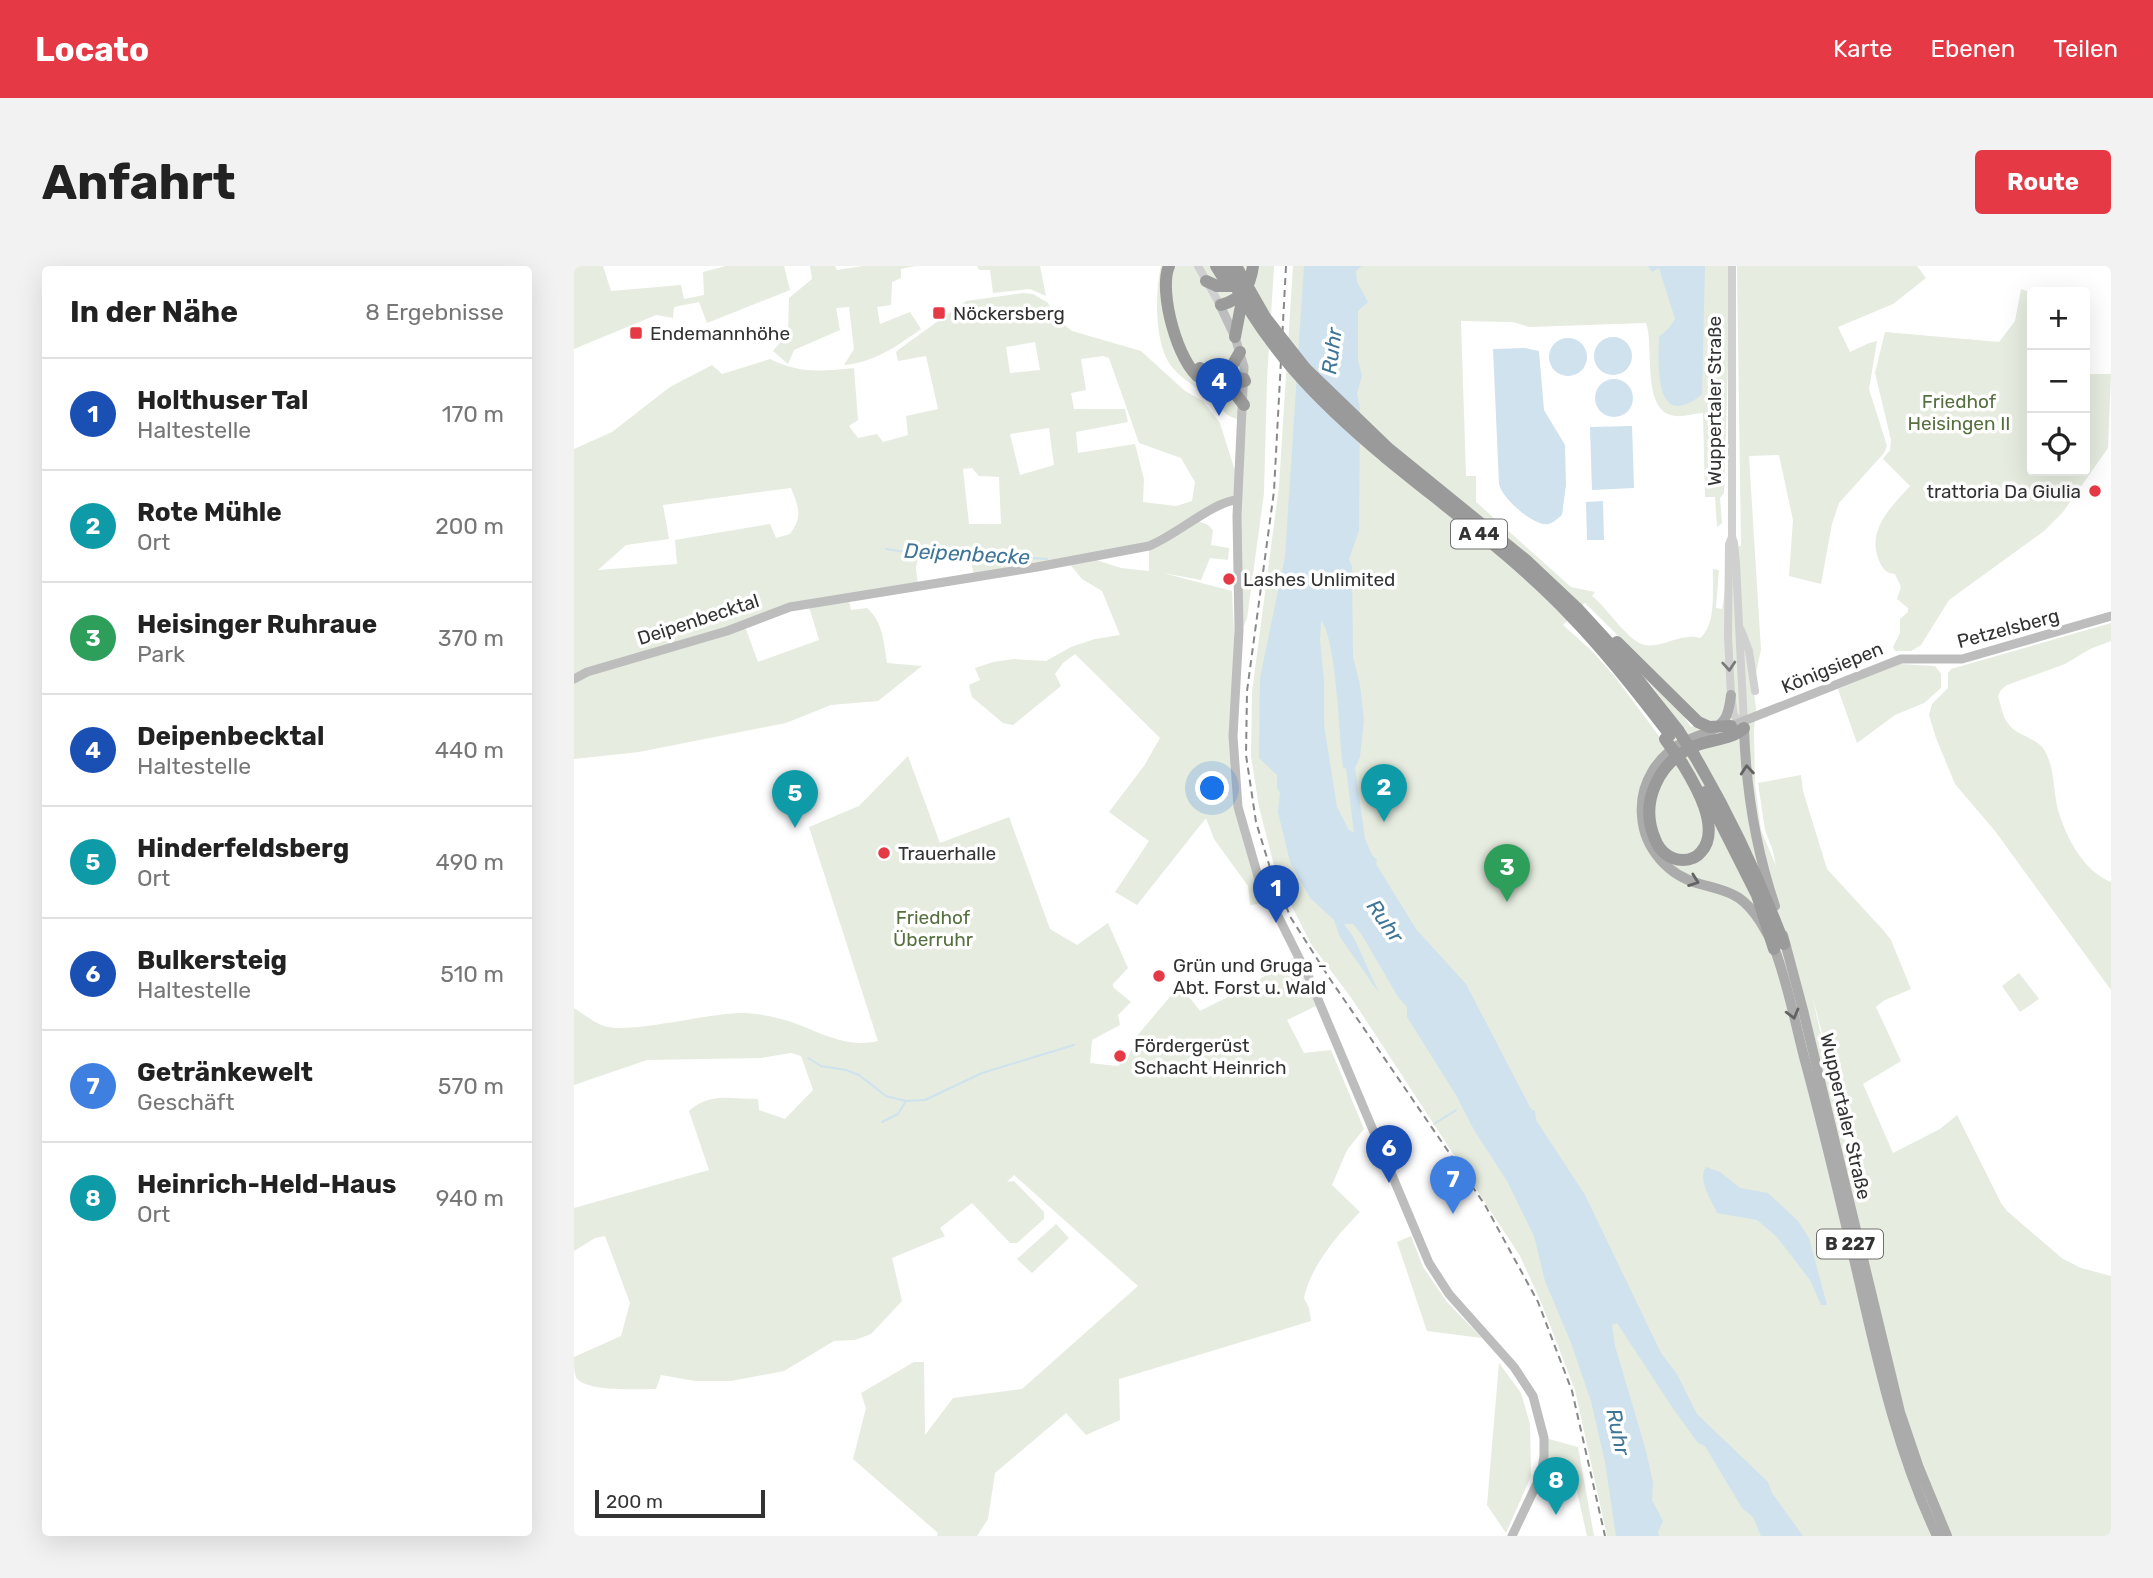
<!DOCTYPE html>
<html lang="de">
<head>
<meta charset="utf-8">
<style>
  body { margin:0; font-family:Rubik,sans-serif; background:#f2f2f2; color:#222 }
  .controls { position:absolute; right:21px; top:21px; display:grid; overflow:hidden; border-radius:7px; box-shadow:0 7px 28px #0002 }
  .controls button { width:63px; height:63px; display:grid; place-items:center; padding:0; border:0; border-bottom:2px solid #e0e0e0; background:#fff; color:#222; font:35px sans-serif }
  .scale { position:absolute; left:21px; bottom:18px; width:170px; box-sizing:border-box; padding-left:7px; border:4px solid #333; border-top:0; font-size:19px; line-height:24px; white-space:nowrap; color:#333; -webkit-text-stroke:5px #fff; paint-order:stroke }
  .you { position:absolute; left:639px; top:523px; width:24px; height:24px; margin:-18px; border:5px solid #fff; border-radius:50%; background:#1a73e8; box-shadow:0 0 0 10px #1a73e833 }
  .badge { display:grid; place-items:center; width:46px; height:46px; border-radius:50%; background:#e63946; color:#fff; font-size:23px; font-weight:700 }
  .pin { position:absolute; translate:-50% -58px; filter:drop-shadow(0 2px 4px #0008) }
  .pin::after { content:''; position:absolute; top:37px; width:24px; height:21px; background:inherit; clip-path:polygon(0 0,100% 0,50% 100%) }
  .list { margin:0; padding:0; list-style:none }
  h2 { display:flex; justify-content:space-between; align-items:center; height:91px; margin:0; padding:0 28px; font-size:30px }
  h2 small { font-size:23px; font-weight:400; color:#767676 }
  .list li { display:grid; grid-template-columns:46px 1fr auto; gap:21px; align-items:center; box-sizing:border-box; height:112px; padding:0 28px; border-top:2px solid #e0e0e0 }
  .list b { display:block; font-size:26px; white-space:nowrap }
  .list p { margin:0; font-size:23px; white-space:nowrap; color:#767676 }
  .list em { font-size:23px; font-style:normal; color:#767676 }
  .icon { flex:none; width:38px; height:38px; fill:none; stroke:currentColor; stroke-width:2; stroke-linecap:round; stroke-linejoin:round }
  .map { position:relative; flex:none; width:1537px; height:1270px; overflow:hidden; border-radius:7px }
  header { display:flex; align-items:center; gap:42px; box-sizing:border-box; height:98px; padding:0 35px; background:#e63946; color:#fff }
  header strong { font-size:33px }
  nav { display:flex; gap:38px; margin-inline-start:auto; font-size:24px }
  .intro { display:flex; align-items:center; justify-content:space-between; box-sizing:border-box; height:168px; padding:0 42px }
  h1 { margin:0; font-size:49px }
  .button { padding:18px 32px; border-radius:7px; background:#e63946; color:#fff; font-size:24px; font-weight:700 }
  main { display:flex; gap:42px; padding:0 42px }
  aside { flex:1; background:#fff; border-radius:7px; box-shadow:0 7px 28px #0002 }
  .map>svg:first-child { display:block }
  .green { fill:#e6ecdf; fill-rule:evenodd }
  .water { fill:#cfe2ee; fill-rule:evenodd }
  .lines { fill:none; stroke-linecap:round; stroke-linejoin:round }
  .stream { stroke:#cfe2ee; stroke-width:2 }
  .tertiary { stroke:#d0d0d0; stroke-width:8 }
  .secondary { stroke:#bdbdbd; stroke-width:9 }
  .primary { stroke:#ababab; stroke-width:10 }
  .motorway { stroke:#9a9a9a; stroke-width:12 }
  .rail { stroke:#888; stroke-width:2; stroke-dasharray:7 5; stroke-linecap:butt }
  .motorway-bridge { stroke:#9a9a9a; stroke-width:12 }
  .oneway { stroke:#7a7a7a }
  .oneway2 { stroke:#636363 }
  .poi-dot { fill:#e63946; stroke:#fff; stroke-width:2.5 }
  .labels { text-anchor:middle; stroke-width:7; stroke-linejoin:round; paint-order:stroke }
  .shield { fill:#fff; stroke:#707070; stroke-width:2 }
  .shield-label { font-size:18px; font-weight:bold; fill:#333 }
  .poi-label { font-size:19px; fill:#333; stroke:#fff; text-anchor:start }
  .street-label { font-size:19px; fill:#333; stroke:#fff }
  .park-label { font-size:19px; fill:#56703f; stroke:#fff }
  .water-label { font-size:21px; font-style:italic; fill:#3f7597; stroke:#fff }
</style>
</head>
<body>
<header>
<strong>Locato</strong>
<nav><a>Karte</a><a>Ebenen</a><a>Teilen</a></nav>
</header>
<div class="intro"><h1>Anfahrt</h1><a class="button">Route</a></div>
<main>
<aside>
<h2>In der Nähe<small>8 Ergebnisse</small></h2>
<ul class="list">
<li><span class="badge" style="background:#1a4fb4">1</span><div><b>Holthuser Tal</b><p>Haltestelle</p></div><em>170 m</em></li>
<li><span class="badge" style="background:#0f9aa8">2</span><div><b>Rote Mühle</b><p>Ort</p></div><em>200 m</em></li>
<li><span class="badge" style="background:#2e9e5b">3</span><div><b>Heisinger Ruhraue</b><p>Park</p></div><em>370 m</em></li>
<li><span class="badge" style="background:#1a4fb4">4</span><div><b>Deipenbecktal</b><p>Haltestelle</p></div><em>440 m</em></li>
<li><span class="badge" style="background:#0f9aa8">5</span><div><b>Hinderfeldsberg</b><p>Ort</p></div><em>490 m</em></li>
<li><span class="badge" style="background:#1a4fb4">6</span><div><b>Bulkersteig</b><p>Haltestelle</p></div><em>510 m</em></li>
<li><span class="badge" style="background:#3f7fe0">7</span><div><b>Getränkewelt</b><p>Geschäft</p></div><em>570 m</em></li>
<li><span class="badge" style="background:#0f9aa8">8</span><div><b>Heinrich-Held-Haus</b><p>Ort</p></div><em>940 m</em></li>
</ul>
</aside>
<div class="map">
<svg width="1537" height="1270" viewBox="0 0 1537 1270">
  <rect width="100%" height="100%" fill="#fff"/>
  <g class="green">
    <polygon points="0,0 29,0 37,25 107,19 110,33 130,29 129,6 152,0 210,0 216,24 133,57 125,36 100,41 99,52 82,49 0,83"/>
    <path d="M 236,0 L 261,0 L 263,4 L 289,0 L 341,0 L 327,3 L 327,12 L 318,16 L 317,39 L 303,41 L 306,58 L 336,46 L 347,63 C 325,79 299,97 270,99 L 280,83 L 275,41 L 262,42 L 266,64 L 220,84 L 214,98 L 199,85 L 214,67 L 215,32 L 238,13 Z"/>
    <polygon points="403,0 466,0 472,30 456,23 419,27 416,4 405,4"/>
    <path d="M 587,0 L 700,0 L 693,114 L 690,227 L 673,353 L 667,365 L 666,227 L 672,155 C 647,150 654,146 637,133 C 624,122 609,114 598,101 C 580,79 581,27 587,0 Z"/>
    <path d="M 719,0 L 1157,0 L 1150,227 L 1146,232 L 1148,257 L 1143,261 L 1141,231 L 1131,231 L 1129,147 C 1121,147 1110,151 1102,150 C 1066,147 1081,81 1072,57 L 955,61 L 939,56 L 887,55 L 892,210 L 902,210 L 902,236 L 997,321 L 1021,326 L 1018,330 C 1033,341 1054,376 1071,379 C 1090,382 1107,366 1126,372 C 1143,359 1138,322 1139,303 L 1145,304 L 1142,342 L 1148,343 L 1151,324 L 1151,281 L 1167,280 L 1163,0 L 1343,0 L 1352,12 L 1319,38 L 1264,61 L 1276,86 L 1295,77 L 1303,75 L 1295,123 L 1313,180 L 1310,187 L 1265,237 L 1258,258 L 1247,318 L 1215,310 L 1219,254 L 1205,189 L 1175,190 L 1187,384 L 1179,420 L 1182,442 L 1180,463 L 1181,519 L 1187,564 L 1202,600 L 1199,585 L 1191,564 L 1184,517 L 1227,509 L 1229,525 L 1253,603 L 1310,665 L 1317,674 L 1337,723 L 1309,735 L 1302,741 L 1327,795 L 1289,818 L 1319,887 L 1366,863 L 1383,849 L 1427,937 L 1433,945 L 1489,993 L 1507,1002 L 1537,1010 L 1537,1270 L 1033,1270 L 1001,1124 L 967,1036 L 946,990 L 778,733 L 737,678 L 703,611 L 685,541 L 677,490 L 678,426 L 705,220 ZM 1011,337 L 1129,454 L 1117,461 L 1107,446 L 1075,416 L 1111,465 L 1091,478 L 1041,411 L 1018,385 L 989,359 ZM 1238,729 L 1275,869 L 1284,927 L 1283,927 Z"/>
    <path d="M 1447,23 L 1458,27 L 1458,205 L 1511,205 L 1511,108 L 1537,108 L 1534,182 L 1489,246 L 1470,265 L 1375,334 L 1347,379 L 1337,385 L 1321,385 L 1319,381 L 1326,367 L 1326,353 L 1334,346 L 1334,342 L 1323,333 L 1327,321 L 1321,308 C 1312,307 1308,303 1305,294 C 1292,264 1318,240 1336,220 L 1309,193 L 1316,184 L 1317,174 L 1301,107 L 1311,66 L 1425,76 L 1441,55 Z"/>
    <path d="M 449,27 L 459,28 L 474,37 L 483,53 L 498,65 L 567,85 L 611,125 L 629,135 L 646,157 L 660,202 L 665,205 L 663,233 L 622,254 L 634,259 L 639,264 L 637,279 L 655,282 L 654,294 L 636,292 L 627,314 L 589,307 L 658,325 L 660,365 L 659,514 L 695,637 L 676,639 L 674,620 L 640,573 L 632,552 L 563,639 L 541,626 L 575,575 L 535,546 L 570,500 L 586,472 L 501,388 L 489,397 L 481,408 L 487,420 L 439,459 L 429,457 L 398,431 L 395,419 L 406,414 L 401,402 L 419,396 L 440,393 L 472,395 L 497,381 L 521,373 L 546,369 L 528,325 L 508,313 L 494,296 L 400,310 L 396,290 L 344,291 L 342,302 L 344,319 L 274,330 L 277,344 L 293,342 C 309,356 310,377 313,397 L 348,400 L 304,435 L 257,439 L 212,457 L 65,486 L 0,493 L 0,183 L 38,166 L 96,121 L 138,99 L 148,108 L 196,93 C 226,108 248,105 280,102 L 284,154 L 275,160 L 284,172 L 303,168 L 309,176 L 334,169 L 332,150 L 364,143 L 352,90 L 324,95 L 322,86 L 324,84 L 392,35 ZM 461,76 L 466,104 L 436,107 L 432,81 ZM 529,90 L 535,92 L 565,177 L 607,192 L 621,216 L 618,235 L 602,240 L 569,236 L 570,213 L 561,178 L 504,187 L 502,166 L 554,156 L 551,143 L 500,143 L 497,127 L 512,124 L 507,93 ZM 475,162 L 480,199 L 446,209 L 436,168 ZM 398,202 L 405,210 L 425,211 L 427,258 L 395,258 L 389,203 ZM 217,222 C 225,242 229,250 216,268 L 202,272 L 196,258 L 101,274 L 103,298 L 24,304 L 52,279 L 95,273 L 89,239 ZM 575,281 L 575,305 L 547,302 L 516,292 ZM 234,337 L 245,374 L 184,396 L 170,358 Z"/>
    <path d="M 1537,357 L 1537,375 L 1516,383 L 1491,398 L 1433,419 L 1427,424 L 1424,430 C 1427,439 1428,449 1433,456 C 1442,471 1462,470 1471,485 C 1481,504 1479,524 1484,544 C 1492,571 1509,605 1537,616 L 1537,724 L 1421,565 L 1381,518 L 1362,472 L 1355,449 L 1358,438 L 1374,422 L 1374,407 L 1377,403 Z"/>
    <polygon points="1326,398 1361,400 1367,408 1367,422 1350,437 1321,449 1283,477 1264,423"/>
    <path d="M 334,490 L 366,577 L 435,551 L 476,663 L 503,679 L 534,657 L 554,702 L 539,718 L 539,721 L 557,736 L 544,749 L 546,759 L 518,774 L 516,797 L 543,800 L 553,795 L 562,771 L 606,719 L 626,745 L 672,722 L 720,691 L 742,740 L 713,754 L 730,787 L 757,784 L 790,863 L 773,884 L 758,919 L 786,946 C 764,968 736,1001 730,1032 L 735,1042 L 737,1055 L 545,1113 L 546,1154 L 512,1169 L 492,1147 L 421,1207 L 414,1253 L 403,1270 L 363,1270 L 364,1267 L 279,1193 L 292,1142 L 287,1127 L 340,1096 L 350,1096 L 351,1169 L 379,1132 L 448,1123 L 564,1020 L 440,909 L 433,916 L 440,915 L 470,946 L 470,953 L 443,977 L 436,977 L 398,937 L 366,962 L 371,970 L 318,992 L 328,1035 L 297,1068 L 281,1074 L 260,1075 L 210,1105 L 157,1115 L 121,1115 L 87,1109 L 82,1123 C 64,1123 16,1126 3,1113 C 0,1108 0,1098 0,1091 L 47,1070 L 56,1037 L 31,970 L 21,972 L 0,985 L 0,942 L 135,904 L 115,845 C 136,826 158,833 184,833 L 185,844 L 211,853 L 239,824 L 227,790 L 217,787 L 187,792 L 73,794 L 0,819 L 0,742 C 9,748 18,755 27,759 C 52,770 136,746 170,747 C 187,748 207,752 223,758 C 251,769 274,782 304,775 L 235,561 L 285,540 Z"/>
    <polygon points="1445,707 1465,733 1446,746 1428,720"/>
    <polygon points="482,958 495,972 458,1007 443,993"/>
    <polygon points="837,970 849,1001 873,1036 908,1072 853,1065 823,976"/>
    <polygon points="925,1097 947,1127 956,1158 957,1210 932,1267 913,1239"/>
    <polygon points="971,1172 1004,1181 1020,1270 1013,1270 1000,1212 988,1214 969,1206"/>
  </g>
  <g class="water">
    <path d="M 730,0 L 788,0 L 782,5 L 783,16 L 794,36 L 784,45 L 784,94 L 788,110 L 783,127 L 786,142 L 785,265 L 775,293 L 778,301 L 779,391 L 786,419 L 790,454 L 786,491 L 781,502 L 791,573 L 798,589 L 803,594 L 802,598 L 842,663 L 892,718 L 957,843 L 961,845 L 962,854 L 1011,929 L 1087,1087 L 1103,1108 L 1123,1148 L 1194,1216 L 1198,1227 L 1229,1270 L 1187,1270 L 1179,1251 L 1168,1242 L 1131,1180 L 1124,1177 L 1098,1141 L 1043,1057 L 1038,1059 L 1041,1080 L 1072,1185 L 1079,1217 L 1078,1234 L 1089,1255 L 1084,1266 L 1085,1270 L 1042,1270 L 1031,1196 L 1017,1135 L 997,1077 L 971,1015 L 960,970 L 933,915 L 900,864 L 882,829 L 833,751 L 833,741 L 824,731 L 788,669 L 779,658 L 770,658 L 780,672 L 805,727 L 766,671 L 760,654 L 736,632 L 716,596 L 704,546 L 706,527 L 703,522 L 703,509 L 685,492 L 686,412 L 711,291 ZM 747,354 C 763,376 765,470 769,502 L 772,502 L 780,567 L 775,564 L 763,541 L 750,459 L 750,415 L 746,375 Z"/>
    <path d="M 1074,0 L 1131,0 L 1128,128 C 1123,133 1116,137 1109,139 C 1080,148 1085,87 1085,71 L 1095,62 L 1101,53 L 1085,2 L 1078,6 Z"/>
    <circle cx="1039" cy="90" r="19"/>
    <circle cx="994" cy="91" r="19"/>
    <path d="M 951,82 L 965,85 L 970,144 L 991,179 L 992,219 L 988,249 C 984,252 978,258 974,258 C 960,261 927,231 925,218 L 919,83 Z"/>
    <circle cx="1040" cy="132" r="19"/>
    <polygon points="1058,160 1060,222 1018,224 1016,161"/>
    <polygon points="1029,235 1030,274 1013,274 1012,236"/>
    <path d="M 1132,901 L 1146,906 L 1166,922 L 1194,927 L 1224,955 L 1235,972 L 1253,1039 L 1247,1039 L 1236,1014 L 1202,970 L 1183,954 L 1143,947 C 1137,933 1123,914 1132,901 Z"/>
  </g>
  <g class="lines">
    <g class="stream">
      <polyline points="312,283 339,287 365,286 473,293"/>
      <polyline points="234,792 247,800 272,804 285,809 312,830 332,835 351,834 408,807 500,779"/>
      <polyline points="308,856 324,848 332,835"/>
      <polyline points="860,858 882,844"/>
    </g>
    <g class="tertiary">
      <polyline points="624,0 645,37"/>
      <polyline points="1158,0 1158,271 1160,277 1162,298 1170,459"/>
      <polyline points="1158,271 1155,278 1154,371 1157,429 1160,449 1168,460"/>
      <polyline points="1167,364 1175,385 1181,425"/>
    </g>
    <g class="secondary">
      <polyline points="645,37 661,71 670,101 663,250 665,364 659,470 664,541 684,610 735,712 855,997 875,1028 940,1101 959,1130 970,1172 970,1190 967,1209 938,1270"/>
      <path d="M 0,413 L 13,406 L 153,365 L 216,341 L 463,301 L 575,280 C 601,270 640,235 663,234"/>
      <polyline points="1157,460 1327,393 1388,393 1537,350"/>
    </g>
    <g class="primary">
      <path d="M 1157,429 C 1156,437 1155,447 1150,454 C 1141,466 1127,468 1114,474 C 1084,487 1065,518 1068,550 C 1070,583 1095,610 1126,618 C 1140,622 1153,624 1165,632 C 1181,643 1194,667 1201,684 C 1214,719 1221,756 1230,791 C 1251,868 1269,946 1287,1023 C 1306,1107 1326,1192 1363,1270"/>
      <path d="M 1170,462 C 1172,525 1181,581 1201,640"/>
      <polyline points="1209,669 1229,744 1326,1146 1345,1202 1373,1270"/>
    </g>
    <g class="motorway">
      <path d="M 595,0 C 584,25 604,98 627,113 C 640,121 657,119 671,115"/>
      <polyline points="642,0 652,16"/>
      <polyline points="632,15 643,20 661,20"/>
      <path d="M 647,39 C 668,33 676,22 679,0"/>
      <polyline points="661,71 669,29"/>
      <polyline points="626,102 635,107 670,113"/>
      <polyline points="731,102 815,183 953,295 1003,342 1036,378 1104,464"/>
      <polyline points="648,108 655,105 666,86"/>
      <polyline points="649,119 660,126 670,139"/>
      <path d="M 811,191 C 873,242 941,291 997,350 C 1033,387 1065,428 1096,469"/>
      <polyline points="1043,376 1124,456 1135,461 1157,460"/>
      <path d="M 1120,489 C 1156,550 1185,612 1210,678"/>
      <path d="M 1108,497 C 1121,518 1148,563 1127,586 C 1123,591 1116,594 1109,594 C 1095,594 1085,584 1081,573 C 1065,536 1085,495 1121,480 C 1137,473 1157,474 1170,462"/>
      <polyline points="1131,526 1183,629 1200,683"/>
    </g>
    <polyline class="rail" points="712,0 700,225 673,425 672,489 682,556 697,605 717,652 756,713 911,939 964,1036 998,1125 1031,1270"/>
    <g class="motorway-bridge">
      <path d="M 651,0 C 691,81 743,134 811,191"/>
      <polyline points="662,0 691,51 731,102"/>
      <polyline points="1104,464 1120,489"/>
      <polyline points="1091,473 1108,497"/>
    </g>
  </g>
  <defs><path id="oneway-chevron" d="M-2-3.5L2.5 0L-2 3.5" fill="none" stroke-width="1.6" stroke-linecap="round" stroke-linejoin="round" transform="scale(1.75)"/></defs>
  <use class="oneway" href="#oneway-chevron" transform="translate(1155 400) rotate(86)"/>
  <g class="oneway2">
    <use href="#oneway-chevron" transform="translate(1173 504) rotate(-95)"/>
    <use href="#oneway-chevron" transform="translate(1120 615) rotate(20)"/>
    <use href="#oneway-chevron" transform="translate(1219 748) rotate(75)"/>
  </g>
  <g class="poi-dot">
    <rect x="358" y="40" width="14" height="14" rx="3.5"/>
    <rect x="55" y="60" width="14" height="14" rx="3.5"/>
    <circle cx="1521" cy="225" r="7"/>
    <circle cx="655" cy="313" r="7"/>
    <circle cx="310" cy="587" r="7"/>
    <circle cx="585" cy="710" r="7"/>
    <circle cx="546" cy="790" r="7"/>
  </g>
  <g class="labels">
    <g class="shield">
      <rect x="877" y="253.5" width="56" height="29" rx="5"/>
      <rect x="1243" y="963.5" width="66" height="29" rx="5"/>
    </g>
    <g class="shield-label">
      <text x="905" y="274">A 44</text>
      <text x="1276" y="984">B 227</text>
    </g>
    <g class="poi-label">
      <text x="379" y="54">Nöckersberg</text>
      <text x="76" y="74">Endemannhöhe</text>
      <text x="1507" y="232" text-anchor="end">trattoria Da Giulia</text>
      <text x="669" y="320">Lashes Unlimited</text>
      <text x="324" y="594">Trauerhalle</text>
      <text x="599" y="706">Grün und Gruga -<tspan x="599" dy="22">Abt. Forst u. Wald</tspan></text>
      <text x="560" y="786">Fördergerüst<tspan x="560" dy="22">Schacht Heinrich</tspan></text>
    </g>
    <g class="street-label">
      <text transform="translate(1140 135) rotate(-90)" y="7">Wuppertaler Straße</text>
      <text transform="translate(124 353) rotate(-18)" y="7">Deipenbecktal</text>
      <text transform="translate(1434 362) rotate(-15)" y="7">Petzelsberg</text>
      <text transform="translate(1258 401) rotate(-22)" y="7">Königsiepen</text>
      <text transform="translate(1272 850) rotate(77)" y="7">Wuppertaler Straße</text>
    </g>
    <g class="park-label">
      <text x="1385" y="142">Friedhof<tspan x="1385" dy="22">Heisingen II</tspan></text>
      <text x="359" y="658">Friedhof<tspan x="359" dy="22">Überruhr</tspan></text>
    </g>
    <g class="water-label">
      <text transform="translate(758 85) rotate(-83)" y="7">Ruhr</text>
      <text transform="translate(393 288) rotate(3)" y="7">Deipenbecke</text>
      <text transform="translate(811 655) rotate(55)" y="7">Ruhr</text>
      <text transform="translate(1044 1166) rotate(78)" y="7">Ruhr</text>
    </g>
  </g>
</svg>
<div class="controls">
<button>+</button>
<button>−</button>
<button><svg class="icon" aria-label="locate" viewBox="0 0 24 24"><circle cx="12" cy="12" r="6"/><path d="M12 2v4M12 18v4M2 12h4M18 12h4"/></svg></button>
</div>
<div class="scale">200 m</div>
<div class="you"></div>
<div class="pin badge" style="left:702px;top:657px;background:#1a4fb4">1</div>
<div class="pin badge" style="left:810px;top:556px;background:#0f9aa8">2</div>
<div class="pin badge" style="left:933px;top:636px;background:#2e9e5b">3</div>
<div class="pin badge" style="left:645px;top:150px;background:#1a4fb4">4</div>
<div class="pin badge" style="left:221px;top:562px;background:#0f9aa8">5</div>
<div class="pin badge" style="left:815px;top:917px;background:#1a4fb4">6</div>
<div class="pin badge" style="left:879px;top:948px;background:#3f7fe0">7</div>
<div class="pin badge" style="left:982px;top:1249px;background:#0f9aa8">8</div>
</div>
</main>
</body>
</html>
